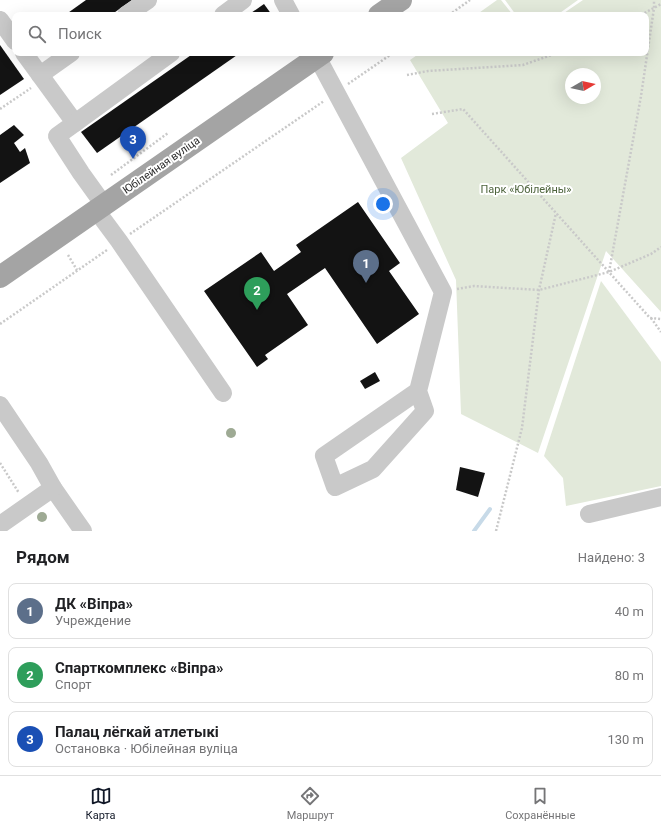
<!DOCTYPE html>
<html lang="ru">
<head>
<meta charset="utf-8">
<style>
  body { margin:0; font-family:Roboto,sans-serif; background:#f2f2f2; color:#202124 }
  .compass { position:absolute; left:565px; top:68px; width:36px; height:36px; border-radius:50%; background:#fff; box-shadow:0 4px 16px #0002; rotate:81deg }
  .you { position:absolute; left:383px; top:204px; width:14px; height:14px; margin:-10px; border:3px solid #fff; border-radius:50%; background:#1a73e8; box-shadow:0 0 0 6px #1a73e833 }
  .badge { display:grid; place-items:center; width:26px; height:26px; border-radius:50%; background:#111827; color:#fff; font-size:13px; font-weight:700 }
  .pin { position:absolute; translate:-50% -33px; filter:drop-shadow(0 1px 2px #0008) }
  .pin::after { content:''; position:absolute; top:21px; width:14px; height:12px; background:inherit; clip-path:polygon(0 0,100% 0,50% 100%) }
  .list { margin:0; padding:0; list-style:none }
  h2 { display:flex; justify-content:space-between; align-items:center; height:52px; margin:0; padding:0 16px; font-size:17px }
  h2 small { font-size:13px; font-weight:400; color:#757577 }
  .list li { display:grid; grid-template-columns:26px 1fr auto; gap:12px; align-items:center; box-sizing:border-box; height:56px; margin:0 8px 8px; padding:0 8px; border:1px solid #e0e0e0; border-radius:8px }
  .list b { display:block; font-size:15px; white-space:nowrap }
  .list p { margin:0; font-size:13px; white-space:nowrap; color:#757577 }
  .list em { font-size:13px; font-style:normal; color:#757577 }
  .icon { flex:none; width:22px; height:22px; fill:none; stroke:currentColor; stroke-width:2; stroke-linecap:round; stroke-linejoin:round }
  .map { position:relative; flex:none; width:661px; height:531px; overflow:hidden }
  .search { position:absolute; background:#fff; box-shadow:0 4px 16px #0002; left:12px; right:12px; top:12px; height:44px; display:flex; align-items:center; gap:10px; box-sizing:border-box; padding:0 14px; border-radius:8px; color:#757577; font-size:15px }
  .sheet { height:244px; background:#fff }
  nav { display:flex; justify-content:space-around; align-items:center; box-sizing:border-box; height:56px; border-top:1px solid #e0e0e0; background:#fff; font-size:11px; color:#757577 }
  nav a { display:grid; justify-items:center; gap:2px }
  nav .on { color:#111827 }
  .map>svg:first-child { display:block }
  .green { fill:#e2e9da; fill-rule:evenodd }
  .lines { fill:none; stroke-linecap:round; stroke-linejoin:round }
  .stream { stroke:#c7dae8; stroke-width:4 }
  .building { fill:#131313 }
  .path { stroke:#c9c9c9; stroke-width:2.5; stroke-dasharray:2 2; stroke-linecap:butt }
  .minor { stroke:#c9c9c9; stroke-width:18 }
  .major { stroke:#a4a4a4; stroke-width:22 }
  .tree { fill:#9eaa94 }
  .labels { text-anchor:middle; stroke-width:4; stroke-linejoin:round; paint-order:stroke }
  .street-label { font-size:11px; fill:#2c2c2c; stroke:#fff }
  .park-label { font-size:11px; fill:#4e643d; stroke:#fff }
</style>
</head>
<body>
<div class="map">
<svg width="661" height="531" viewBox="0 0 661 531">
  <rect width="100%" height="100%" fill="#fff"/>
  <g class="green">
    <polygon points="497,0 501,0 513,15 476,15"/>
    <polygon points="505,0 578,0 557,15 516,15"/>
    <path d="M 583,0 L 661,0 L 661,312 L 606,251 L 538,453 L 461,414 L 456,280 L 401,158 L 448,123 L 410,60 L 420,53 L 646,53 L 646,15 L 561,15 ZM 571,74 L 595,74 L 595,98 L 571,98 Z"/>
    <polygon points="601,281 661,362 661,486 566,506 563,478 544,456"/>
  </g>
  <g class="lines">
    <polyline class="stream" points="474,531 490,509"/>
  </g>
  <g class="building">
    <polygon points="86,0 132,0 111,15 65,15"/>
    <polygon points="264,4 272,15 248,15"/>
    <polygon points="0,45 24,79 0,95"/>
    <polygon points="194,53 240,53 97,153 81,132"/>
    <polygon points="14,125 24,135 14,143 20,152 25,148 30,163 0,183 0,135"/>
    <polygon points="358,202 400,263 389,271 419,314 377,344 325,268 287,294 308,325 265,355 268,359 257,367 204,291 261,252 274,271 301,252 296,245"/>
    <polygon points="375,372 380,381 365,389 360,381"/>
    <polygon points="460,467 485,473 478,497 456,490"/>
  </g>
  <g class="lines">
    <g class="path">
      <polyline points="449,15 470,0"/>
      <polyline points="641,15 661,4"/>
      <polyline points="407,75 428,71 523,65 557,53"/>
      <polyline points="348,84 393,53"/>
      <polyline points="0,109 31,88"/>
      <polyline points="432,114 463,109 650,318 661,319"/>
      <polyline points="111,175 168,133"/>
      <polyline points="130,234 324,101"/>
      <polyline points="68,255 77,270"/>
      <polyline points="609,272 641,96 654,8 654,0"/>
      <polyline points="457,289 474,286 539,290 609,272 651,254 661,247"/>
      <polyline points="651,318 661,332"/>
      <polyline points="0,324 107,250"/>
      <polyline points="0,463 19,493"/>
      <polyline points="496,531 522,428 539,290 556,213"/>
    </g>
    <g class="minor">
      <polyline points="283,0 291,15"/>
      <polyline points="126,15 148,0"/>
      <polyline points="223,15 243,0"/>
      <polyline points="0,20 15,41"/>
      <polyline points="24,53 75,123 57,136 81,173 104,205"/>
      <polyline points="315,53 443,292 418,391 324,456 335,487 373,469 425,411 418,391"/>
      <polyline points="40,75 71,53"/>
      <polyline points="75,123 171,53"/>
      <polyline points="96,210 119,241 223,393"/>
      <polyline points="0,405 39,463 53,488 83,531"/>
      <polyline points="589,514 661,497"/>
      <polyline points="0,525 53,488"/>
    </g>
    <g class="major">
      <polyline points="379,15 401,0"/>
      <polyline points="0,277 323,53"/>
    </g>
  </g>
  <g class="tree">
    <circle cx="231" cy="433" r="5"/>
    <circle cx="42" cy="517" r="5"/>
  </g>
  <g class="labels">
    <g class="street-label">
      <text transform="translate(161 165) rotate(-35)" y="4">Юбілейная вуліца</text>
    </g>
    <g class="park-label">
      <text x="526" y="193">Парк «Юбілейны»</text>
    </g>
  </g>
</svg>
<svg class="compass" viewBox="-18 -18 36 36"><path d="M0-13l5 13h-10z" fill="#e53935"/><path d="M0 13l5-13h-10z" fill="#757577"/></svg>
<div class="you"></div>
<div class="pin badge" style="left:366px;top:283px;background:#5c6f8a">1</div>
<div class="pin badge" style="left:257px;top:310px;background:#2e9e5b">2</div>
<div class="pin badge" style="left:133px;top:159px;background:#1a4fb4">3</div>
<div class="search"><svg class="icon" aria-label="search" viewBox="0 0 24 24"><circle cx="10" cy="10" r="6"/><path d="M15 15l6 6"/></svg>Поиск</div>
</div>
<section class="sheet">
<h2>Рядом<small>Найдено: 3</small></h2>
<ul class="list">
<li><span class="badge" style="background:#5c6f8a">1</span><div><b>ДК «Віпра»</b><p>Учреждение</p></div><em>40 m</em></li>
<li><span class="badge" style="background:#2e9e5b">2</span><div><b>Спарткомплекс «Віпра»</b><p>Спорт</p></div><em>80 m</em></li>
<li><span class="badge" style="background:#1a4fb4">3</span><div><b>Палац лёгкай атлетыкі</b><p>Остановка · Юбілейная вуліца</p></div><em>130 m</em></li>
</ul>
</section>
<nav>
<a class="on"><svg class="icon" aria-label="map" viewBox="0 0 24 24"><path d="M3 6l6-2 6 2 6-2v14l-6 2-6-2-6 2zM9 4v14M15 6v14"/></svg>Карта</a>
<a><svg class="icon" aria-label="directions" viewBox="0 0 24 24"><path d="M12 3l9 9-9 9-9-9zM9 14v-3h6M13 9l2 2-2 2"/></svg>Маршрут</a>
<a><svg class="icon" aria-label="saved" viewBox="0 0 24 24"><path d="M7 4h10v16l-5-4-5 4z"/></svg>Сохранённые</a>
</nav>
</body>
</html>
